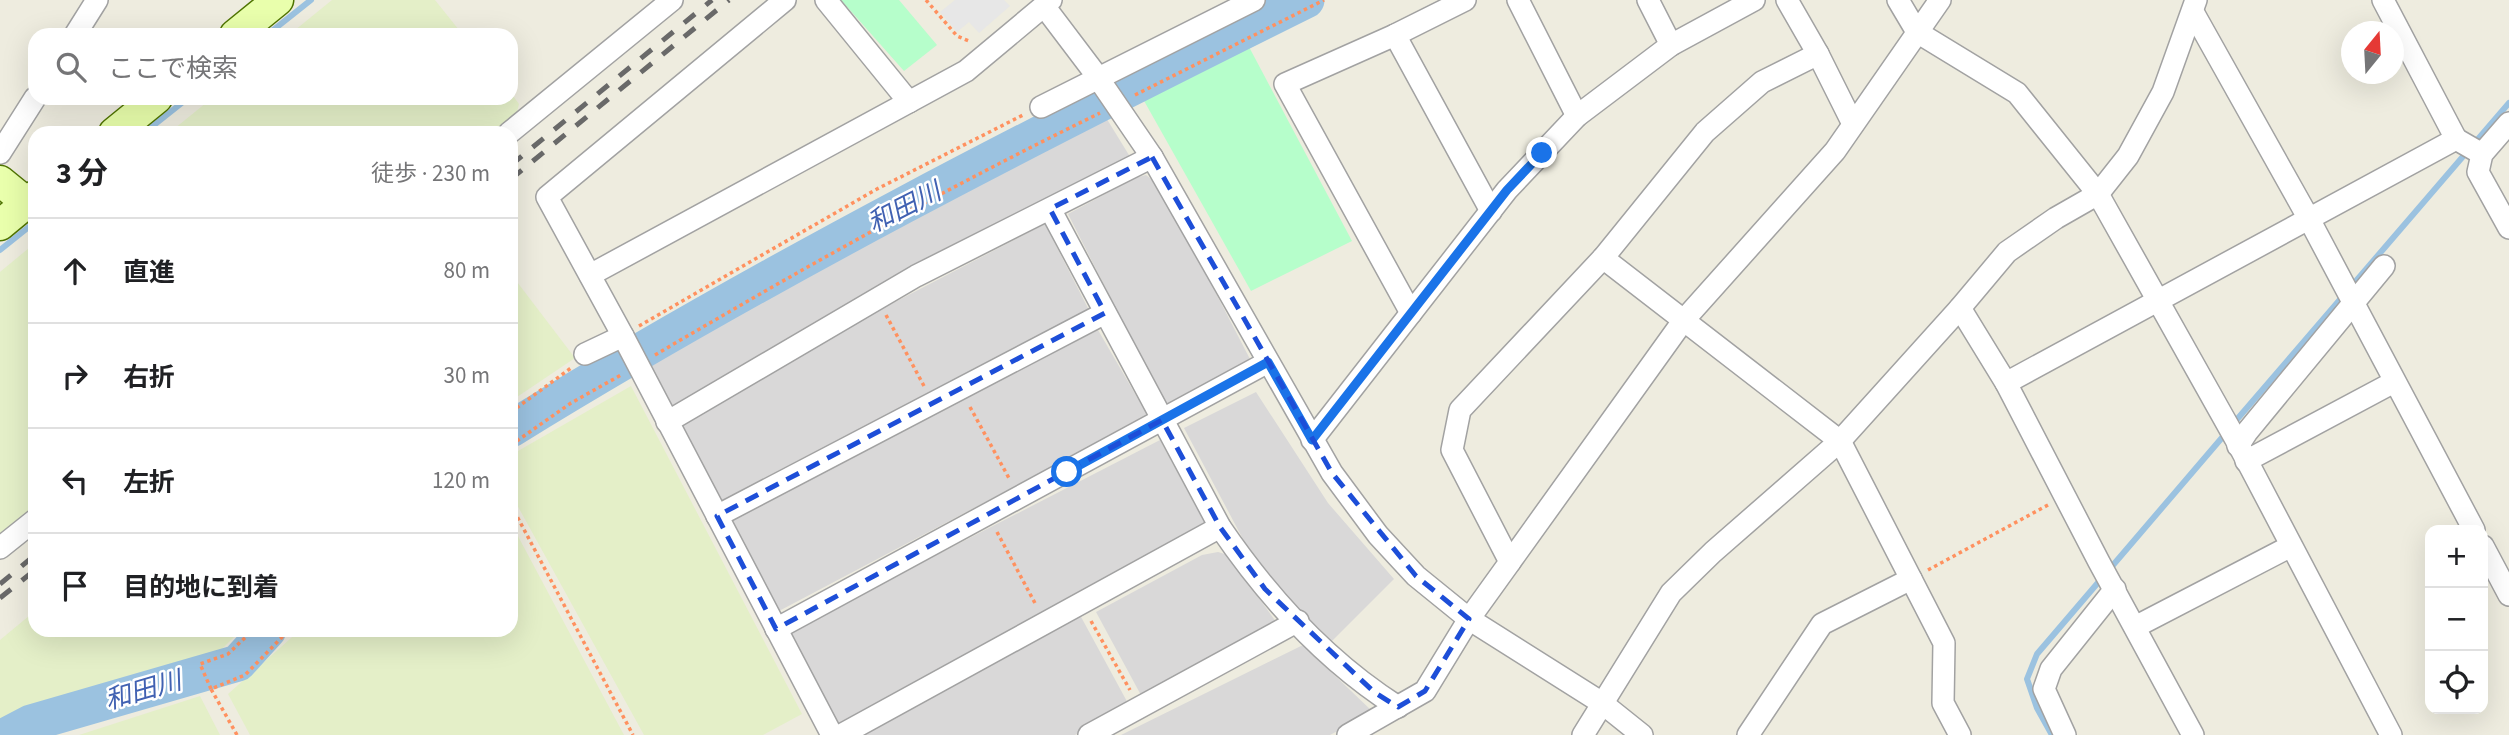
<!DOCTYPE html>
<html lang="ja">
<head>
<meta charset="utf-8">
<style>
  body { margin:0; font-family:"Source Sans 3","Noto Sans JP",sans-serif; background:#f2f2f2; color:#202124 }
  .controls { position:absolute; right:21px; bottom:21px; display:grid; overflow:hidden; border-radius:14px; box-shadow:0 7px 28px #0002 }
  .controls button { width:63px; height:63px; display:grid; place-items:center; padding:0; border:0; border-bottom:2px solid #e0e0e0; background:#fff; color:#202124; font:35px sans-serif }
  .compass { position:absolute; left:2341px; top:21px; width:63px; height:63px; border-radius:50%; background:#fff; box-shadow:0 7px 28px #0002; rotate:18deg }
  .stop { position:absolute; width:21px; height:21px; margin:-16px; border:5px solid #1a73e8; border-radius:50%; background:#fff }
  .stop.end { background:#1a73e8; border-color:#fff; box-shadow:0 2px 7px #0008 }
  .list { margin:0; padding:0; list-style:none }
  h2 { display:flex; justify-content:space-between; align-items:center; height:91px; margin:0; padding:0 28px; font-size:30px }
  h2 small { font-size:23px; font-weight:400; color:#757577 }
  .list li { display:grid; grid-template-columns:46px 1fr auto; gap:21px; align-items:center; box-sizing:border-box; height:105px; padding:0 28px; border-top:2px solid #e0e0e0 }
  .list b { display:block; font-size:26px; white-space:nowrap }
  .list em { font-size:23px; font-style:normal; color:#757577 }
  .icon { flex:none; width:38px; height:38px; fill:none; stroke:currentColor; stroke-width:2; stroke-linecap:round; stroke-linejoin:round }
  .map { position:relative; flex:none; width:2509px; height:735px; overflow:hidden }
  .search { position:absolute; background:#fff; box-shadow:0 7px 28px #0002; left:28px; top:28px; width:490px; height:77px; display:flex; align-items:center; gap:18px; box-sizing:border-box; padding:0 24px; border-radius:21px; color:#757577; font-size:26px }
  .panel { position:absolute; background:#fff; box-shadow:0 7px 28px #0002; left:28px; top:126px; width:490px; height:511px; border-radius:21px }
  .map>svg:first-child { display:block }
  .residential { fill:#d9d8d8 }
  .farmland { fill:#e4efc8 }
  .park { fill:#b6fecb }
  .parking { fill:#e7e7e7 }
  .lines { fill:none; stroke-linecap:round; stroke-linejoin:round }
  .stream { stroke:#9bc2e0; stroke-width:6 }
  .river { stroke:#9bc2e0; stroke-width:37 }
  .street-casing { stroke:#a2a2a2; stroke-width:24 }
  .secondary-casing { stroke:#4f7400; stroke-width:33 }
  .path { stroke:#ff915f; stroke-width:3.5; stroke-dasharray:3.5 3.5; stroke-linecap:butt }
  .street { stroke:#fff; stroke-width:21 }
  .secondary { stroke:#e9ffac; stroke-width:30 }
  .rail { stroke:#696969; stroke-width:5; stroke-dasharray:14 14; stroke-linecap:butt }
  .route { stroke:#1a73e8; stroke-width:9 }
  .marked { fill:none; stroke:#1d4ed8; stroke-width:5; stroke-dasharray:14 9; stroke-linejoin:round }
  .labels { text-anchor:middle; stroke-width:5; stroke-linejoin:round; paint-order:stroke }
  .water-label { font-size:26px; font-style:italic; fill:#4061b2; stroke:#fff }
</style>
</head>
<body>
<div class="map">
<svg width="2509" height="735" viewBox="0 0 2509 735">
  <rect width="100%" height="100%" fill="#eeecdf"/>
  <g class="residential">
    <polygon points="1105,116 1132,160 670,411 649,365 887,227"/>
    <polygon points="1146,175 1161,187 1252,363 1167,409 1068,214 1135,178"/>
    <polygon points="1045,224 1092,316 724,508 680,422 868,316"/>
    <polygon points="1098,330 1148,416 779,611 729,518"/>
    <polygon points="1256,392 1328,503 1394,579 1329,644 1253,558 1184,428"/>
    <polygon points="1160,440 1207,527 837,725 789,631"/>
    <polygon points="1218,552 1228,555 1279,626 1142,697 1096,612 1202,555"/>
    <polygon points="1080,615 1130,707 1075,735 855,735"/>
    <polygon points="1303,645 1373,712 1330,735 1121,735"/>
  </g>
  <g class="farmland">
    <polygon points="332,0 435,0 463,35 289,35"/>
    <polygon points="511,93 519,104 516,116 495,133 169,133 212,98 511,98"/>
    <polygon points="35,243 35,508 0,537 0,272"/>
    <polygon points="511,274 575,358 511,401"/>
    <polygon points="631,386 802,714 763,735 644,735 511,494 511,455"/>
    <polygon points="511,523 624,735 250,735 228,694 300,630 511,630"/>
    <polygon points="35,611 35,630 241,630 222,649 95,690 34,705 0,728 0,640"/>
    <polygon points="200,696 220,735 79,735"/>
  </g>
  <g class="park">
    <polygon points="841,0 899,0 937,45 904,71"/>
    <polygon points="1248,45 1352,241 1251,291 1143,99"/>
  </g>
  <polygon class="parking" points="955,0 1004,0 1010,6 979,33 969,22 957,32 940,12"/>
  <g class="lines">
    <g class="stream">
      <polyline points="267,35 311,0"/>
      <polyline points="144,133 188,98"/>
      <polyline points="0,250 35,222"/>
      <polyline points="2233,424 2509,103"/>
      <polyline points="2052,735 2037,708 2027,679 2037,654 2226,433"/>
    </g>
    <g class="river">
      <path d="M 511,429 C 767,271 1036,134 1306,0"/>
      <polyline points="8,735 31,723 238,663 268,630"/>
    </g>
    <g class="street-casing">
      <g id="street">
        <polyline points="785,0 547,197 623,336 832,735"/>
        <polyline points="826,0 909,102"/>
        <polyline points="1465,0 1395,35 1285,84 1411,313 1507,190 1577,116 1671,45 1754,0"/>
        <polyline points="1518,0 1577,116"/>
        <polyline points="1648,0 1671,45"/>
        <polyline points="1787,0 1818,54"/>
        <polyline points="1898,0 1917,32 2017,93 2098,194 2235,438 2391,735"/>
        <polyline points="2383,0 2456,139"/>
        <polyline points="1044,6 1094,72 1152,157 1332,473 1378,535 1416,576 1469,619 1602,703 1642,735"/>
        <polyline points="2193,12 2309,219 2474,530"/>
        <polyline points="75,35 97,0"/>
        <polyline points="1395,35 1491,211"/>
        <polyline points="1041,107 1254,0"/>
        <polyline points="2509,123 2482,154 2478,172 2509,228"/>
        <polyline points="509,133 672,0"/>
        <polyline points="0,153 35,98"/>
        <path d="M 1050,209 L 1220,527 C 1267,596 1327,662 1398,707"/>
        <polyline points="1603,258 1840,441 1944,643 1943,703 1960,735"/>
        <polyline points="590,275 966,71 1051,0"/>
        <polyline points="1960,308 2006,383 2099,562 2193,735"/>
        <polyline points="585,354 623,336"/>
        <polyline points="2006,383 2456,139 2482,154"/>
        <polyline points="667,422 916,276 1152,157"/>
        <polyline points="1312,440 1411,313"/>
        <polyline points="2238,446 2247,432 2384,266"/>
        <polyline points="2246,461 2394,382"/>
        <polyline points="717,516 1105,313"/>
        <polyline points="2483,546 2509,595"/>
        <polyline points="0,548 35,520"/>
        <polyline points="1510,562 1683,321 1835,151 1940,0"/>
        <polyline points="2135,627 2291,546"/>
        <polyline points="776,629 1268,362"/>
        <polyline points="841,735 1220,527"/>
        <polyline points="1089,735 1298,621"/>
        <polyline points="1348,735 1425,691 1469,619 1510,562 1452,450 1460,410 1603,258 1705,132 1762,82 1818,54 1853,124"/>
        <polyline points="1583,735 1671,593 1713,552 1840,441 1960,308 2007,252 2056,218 2098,194 2128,156 2163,92 2196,0"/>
        <polyline points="1748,735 1822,624 1911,579"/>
        <polyline points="2065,735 2044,689 2051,669 2115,589"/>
      </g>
    </g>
    <g class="secondary-casing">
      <g id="secondary">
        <polyline points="235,35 278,0"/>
        <polyline points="114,133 157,98"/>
        <polyline points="0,181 27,203"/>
        <polyline points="0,225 35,196"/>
      </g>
    </g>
    <g class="path">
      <polyline points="926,0 957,36 969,41"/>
      <polyline points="1135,95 1324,0"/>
      <polyline points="886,315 924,386"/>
      <polyline points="639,326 875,190 1025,114"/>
      <path d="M 655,355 C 801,269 948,187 1100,113"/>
      <polyline points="970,407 1010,480"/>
      <polyline points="511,412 571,368"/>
      <polyline points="511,445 571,403 621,375"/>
      <polyline points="511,505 633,735"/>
      <polyline points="997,532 1036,605"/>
      <polyline points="1928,570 2048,505"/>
      <polyline points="1091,621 1130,690"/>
      <polyline points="211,689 200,664 228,654 253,630"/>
      <polyline points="237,735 211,689 245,675 289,630"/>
    </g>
    <use href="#street" class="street"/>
    <use href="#secondary" class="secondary"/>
    <g class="rail">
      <polyline points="511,165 712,0"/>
      <polyline points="511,179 729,0"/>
      <polyline points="0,584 35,555"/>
      <polyline points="0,598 35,570"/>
    </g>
  </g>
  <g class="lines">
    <polyline class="route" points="1067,472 1268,362 1312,440 1507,190 1542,153"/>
  </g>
  <path class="marked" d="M 1152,157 L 1332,473 L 1416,576 L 1469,619 L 1425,691 L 1398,707 L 1374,692 L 1265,589 L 1220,527 L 1162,420 L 776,629 L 717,516 L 1105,313 L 1050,209 Z"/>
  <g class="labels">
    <g class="water-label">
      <text transform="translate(904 207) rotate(-27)" y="9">和田川</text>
      <text transform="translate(143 690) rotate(-16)" y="9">和田川</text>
    </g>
  </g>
</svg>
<div class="controls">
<button>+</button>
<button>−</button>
<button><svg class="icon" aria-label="locate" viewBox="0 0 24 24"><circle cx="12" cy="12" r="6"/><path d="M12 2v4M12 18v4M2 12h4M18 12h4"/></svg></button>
</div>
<svg class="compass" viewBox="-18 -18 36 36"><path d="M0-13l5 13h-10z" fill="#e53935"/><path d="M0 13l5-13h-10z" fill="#757577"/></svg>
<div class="stop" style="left:1067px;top:472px"></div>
<div class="stop end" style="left:1542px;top:153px"></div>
<div class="search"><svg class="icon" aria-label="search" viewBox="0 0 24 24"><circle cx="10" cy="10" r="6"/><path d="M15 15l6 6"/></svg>ここで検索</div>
<section class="panel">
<h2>3 分<small>徒歩 · 230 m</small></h2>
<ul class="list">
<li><svg class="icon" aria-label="ahead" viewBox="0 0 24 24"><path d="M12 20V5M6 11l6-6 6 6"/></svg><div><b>直進</b></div><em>80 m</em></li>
<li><svg class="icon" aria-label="right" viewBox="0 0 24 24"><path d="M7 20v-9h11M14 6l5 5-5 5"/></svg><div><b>右折</b></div><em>30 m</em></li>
<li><svg class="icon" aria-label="left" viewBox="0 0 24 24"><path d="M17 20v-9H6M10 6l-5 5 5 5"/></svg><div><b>左折</b></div><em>120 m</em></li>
<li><svg class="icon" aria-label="arrive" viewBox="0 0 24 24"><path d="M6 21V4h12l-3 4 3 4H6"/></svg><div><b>目的地に到着</b></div></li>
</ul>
</section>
</div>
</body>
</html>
